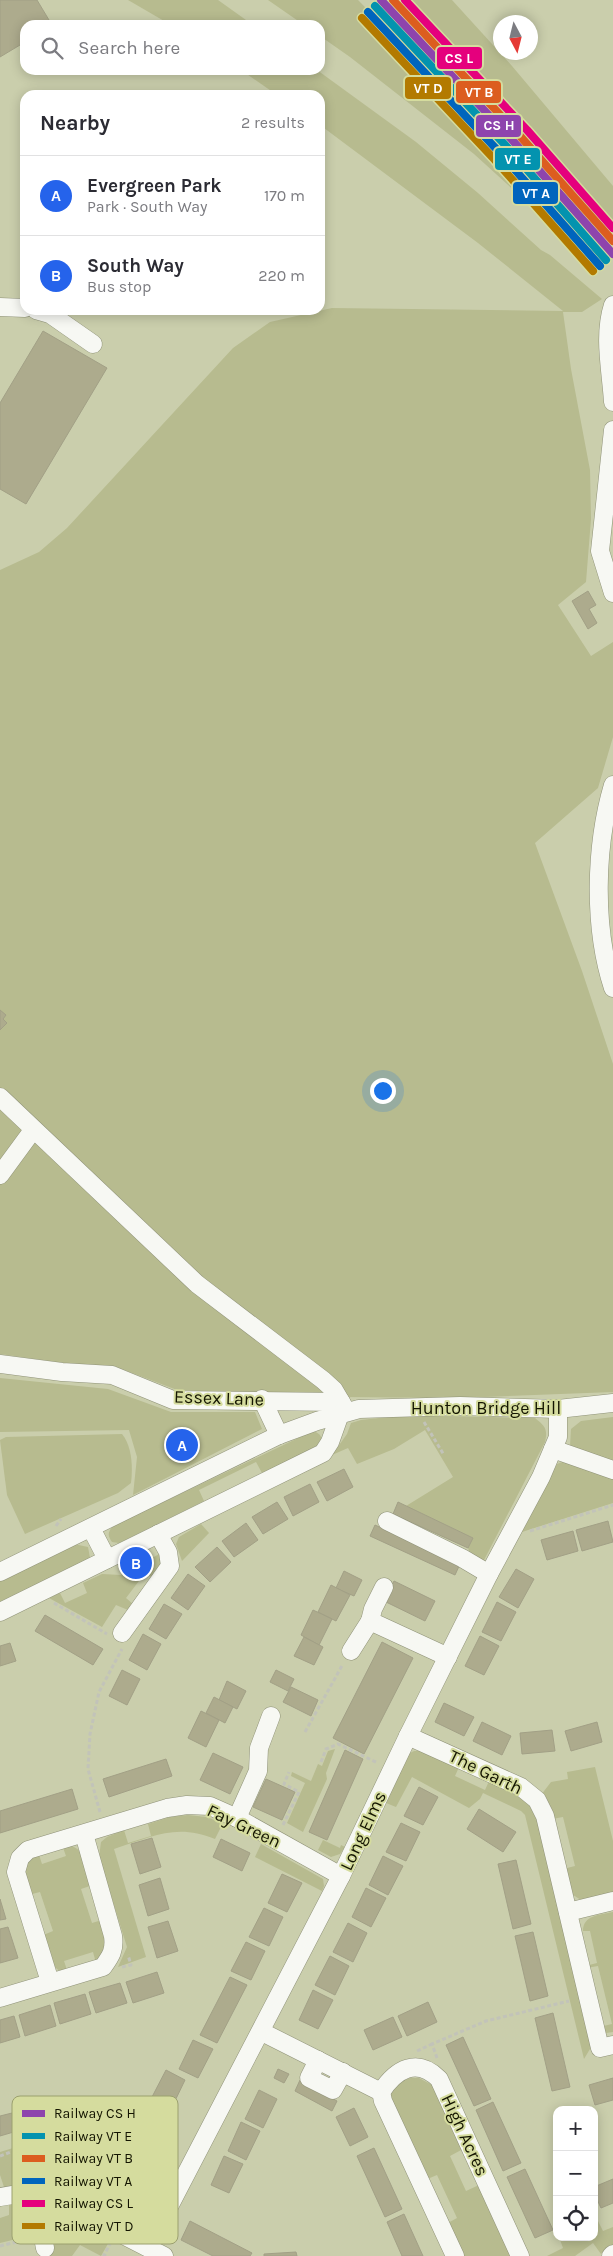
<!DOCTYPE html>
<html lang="en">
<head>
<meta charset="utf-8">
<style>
  body { margin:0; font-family:Karla,sans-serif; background:#f2f2f3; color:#2b2b33 }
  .controls { position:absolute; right:15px; bottom:15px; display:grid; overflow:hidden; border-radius:10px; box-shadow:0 2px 12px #0003 }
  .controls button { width:45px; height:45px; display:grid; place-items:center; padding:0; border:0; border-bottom:1px solid #e1e1e2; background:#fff; color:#2b2b33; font:25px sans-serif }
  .compass { position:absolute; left:493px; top:15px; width:45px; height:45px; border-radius:50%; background:#fff; box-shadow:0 2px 12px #0003; rotate:173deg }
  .you { position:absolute; left:382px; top:1090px; width:18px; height:18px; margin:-12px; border:4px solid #fff; border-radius:50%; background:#1a73e8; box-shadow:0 0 0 8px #1a73e833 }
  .badge { display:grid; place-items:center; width:32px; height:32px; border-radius:50%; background:#2563eb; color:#fff; font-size:16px; font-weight:700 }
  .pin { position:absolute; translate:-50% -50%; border:2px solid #fff; box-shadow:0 1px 5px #0006 }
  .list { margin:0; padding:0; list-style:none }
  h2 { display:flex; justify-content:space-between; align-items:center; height:65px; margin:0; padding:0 20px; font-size:21px }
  h2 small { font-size:16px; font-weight:400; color:#7c7c81 }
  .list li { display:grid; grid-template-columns:32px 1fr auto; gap:15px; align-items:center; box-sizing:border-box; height:80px; padding:0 20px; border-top:1px solid #e1e1e2 }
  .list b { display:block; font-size:19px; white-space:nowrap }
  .list p { margin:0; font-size:16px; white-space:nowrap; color:#7c7c81 }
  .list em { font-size:16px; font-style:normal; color:#7c7c81 }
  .icon { flex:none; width:28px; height:28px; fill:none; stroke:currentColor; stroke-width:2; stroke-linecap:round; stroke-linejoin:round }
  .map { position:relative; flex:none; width:613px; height:2256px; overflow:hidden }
  .search { position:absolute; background:#fff; box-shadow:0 2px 12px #0003; left:20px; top:20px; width:305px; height:55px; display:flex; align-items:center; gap:12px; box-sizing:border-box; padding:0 18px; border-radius:15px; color:#7c7c81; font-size:19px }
  .panel { position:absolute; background:#fff; box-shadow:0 2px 12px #0003; left:20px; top:90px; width:305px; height:225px; border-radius:15px }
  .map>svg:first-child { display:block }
  .green { fill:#b7bb8f }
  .building { fill:#adab8d; stroke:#a2a086 }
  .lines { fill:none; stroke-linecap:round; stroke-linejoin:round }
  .minor-casing { stroke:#8f9278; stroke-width:19 }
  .path { stroke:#c2c3b9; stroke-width:3; stroke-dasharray:4 2.5; stroke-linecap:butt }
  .minor { stroke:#f7f8f3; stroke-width:18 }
  .rail-1-casing { stroke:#d5dc9e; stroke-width:11 }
  .rail-2-casing { stroke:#d5dc9e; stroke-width:11 }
  .rail-3-casing { stroke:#d5dc9e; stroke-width:11 }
  .rail-4-casing { stroke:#d5dc9e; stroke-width:11 }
  .rail-5-casing { stroke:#d5dc9e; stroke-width:11 }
  .rail-6-casing { stroke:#d5dc9e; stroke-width:11 }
  .rail-1 { stroke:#8e44ad; stroke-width:8 }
  .rail-2 { stroke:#0393af; stroke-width:8 }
  .rail-3 { stroke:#dc5d1f; stroke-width:8 }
  .rail-4 { stroke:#0065bd; stroke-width:8 }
  .rail-5 { stroke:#e5007d; stroke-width:8 }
  .rail-6 { stroke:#b37a00; stroke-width:8 }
  .labels { text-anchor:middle; stroke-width:4; stroke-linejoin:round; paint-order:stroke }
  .street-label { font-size:18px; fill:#141501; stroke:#d5dc9e }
  .key { fill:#d5dc9e; stroke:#9ba06f; stroke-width:1 }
  .key-label { font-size:14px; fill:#141501 }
  .line-badge { stroke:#d5dc9e; stroke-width:2 }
  .badge-label { font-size:14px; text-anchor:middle; font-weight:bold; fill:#fff }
</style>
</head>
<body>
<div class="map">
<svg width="613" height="2256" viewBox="0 0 613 2256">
  <rect width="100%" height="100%" fill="#caceac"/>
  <g class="green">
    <polygon points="128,0 218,0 253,25 171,25"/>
    <polygon points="268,0 358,0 492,136 565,216 554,227 474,154 350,57 320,36 320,25 304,25"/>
    <polygon points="404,0 452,0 512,66 613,186 613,229 516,118"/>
    <polygon points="241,70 317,70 416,142 478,193 541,250 550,255 602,299 582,312 563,312 571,369 590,470 591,519 586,582 558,605 591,656 613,642 613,737 598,788 535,843 582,971 613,1064 613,1392 459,1398 339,1397 177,1390 114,1366 64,1363 0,1354 0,570 39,552 67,528 233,348 270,322 332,308 563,311 478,243 320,125 320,95 277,95"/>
    <polygon points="0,1378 108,1389 171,1412 255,1412 262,1429 133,1495 137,1457 129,1430 0,1432"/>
    <path d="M 406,1415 L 535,1418 C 545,1426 548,1429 545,1442 L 482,1564 L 470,1554 L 468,1548 L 473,1538 L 406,1506 L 453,1477 L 425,1430 L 394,1449 L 357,1464 L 348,1448 L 332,1455 L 347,1434 L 351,1423 L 361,1420 Z"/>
    <polygon points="613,1417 613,1465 570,1446 571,1429 581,1421"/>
    <path d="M 313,1431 C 322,1434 324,1439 318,1447 L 262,1473 L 256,1462 L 199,1490 L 204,1501 L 119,1543 L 112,1542 C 107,1535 108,1532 113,1526 Z"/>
    <path d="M 122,1434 C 132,1446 133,1467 131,1483 L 118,1493 L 25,1534 L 7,1495 L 0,1440 L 6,1437 Z"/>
    <polygon points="565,1461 613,1479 613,1503 522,1532 557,1464"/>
    <polygon points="201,1524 209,1533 182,1561 176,1544 179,1537"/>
    <polygon points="74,1544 88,1547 90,1558 84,1563 0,1604 0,1581"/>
    <polygon points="163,1552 165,1558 154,1579 145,1573 126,1598 134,1605 128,1610 116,1605 102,1627 49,1598 60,1593 65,1603 87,1593 83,1583 102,1574 121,1575"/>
    <polygon points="335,1749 326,1773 327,1779 303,1832 287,1823 305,1783 291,1776 292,1772 311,1781 318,1764 322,1766 328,1751"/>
    <polygon points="421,1749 460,1765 455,1776 485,1790 490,1779 517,1792 535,1808 593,2044 584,2059 525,1815 521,1811 483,1793 480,1799 469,1808 412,1777 396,1807 386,1803 406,1755 414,1751 419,1751"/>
    <polygon points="595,1767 613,1841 613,1892 581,1900 570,1893 563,1869 575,1866 563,1817 552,1819 541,1795 551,1782 568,1779 567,1772"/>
    <path d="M 188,1815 L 206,1817 L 223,1823 L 215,1839 C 176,1823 152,1837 114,1849 L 146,1957 L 118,1967 L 127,1947 L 99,1857 L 101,1842 L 107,1837 L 124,1830 L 128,1843 L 151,1836 L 148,1824 L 170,1817 Z"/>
    <polygon points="323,1840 340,1848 341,1845 345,1847 340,1854 331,1857 318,1850"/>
    <polygon points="261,1844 323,1879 324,1886 322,1891 255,1857"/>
    <path d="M 62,1845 C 85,1843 87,1867 93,1885 L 81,1889 L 92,1923 L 105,1919 L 110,1938 L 96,1963 L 93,1952 L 64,1961 L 68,1973 C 49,1971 47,1951 41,1936 L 53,1931 L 40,1892 L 28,1895 C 22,1872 19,1868 38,1852 L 42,1864 L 66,1856 Z"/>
    <path d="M 613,1912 L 613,2032 L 606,2033 L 599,2027 L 612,2024 L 598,1966 L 586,1968 L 585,1966 L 597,1963 L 590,1931 L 583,1931 C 583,1915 600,1915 613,1912 Z"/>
    <path d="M 410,2078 L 419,2078 L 432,2085 L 463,2149 L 450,2156 L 466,2191 L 479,2185 L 511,2256 L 461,2256 L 446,2224 L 457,2218 L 437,2175 L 425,2180 L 390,2097 C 394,2086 399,2082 410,2078 Z"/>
    <polygon points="23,2145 38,2166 39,2189 18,2185 4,2187 0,2175 0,2152"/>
    <polygon points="9,2202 31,2202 37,2234 0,2243 0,2218 9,2215"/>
    <polygon points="43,2204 83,2223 88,2230 109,2242 101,2256 80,2245 72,2256 51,2256"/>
    <polygon points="594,2213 603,2231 613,2227 613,2246 601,2254 593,2243 575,2256 547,2256 563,2248 559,2237 594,2237"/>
  </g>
  <g class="building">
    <polygon points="0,0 37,0 52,25 25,25 25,42 0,57"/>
    <polygon points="43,331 107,368 26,504 0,489 0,403"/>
    <polygon points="588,591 596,605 589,609 597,623 588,629 572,601"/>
    <polygon points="0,1010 6,1015 3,1019 7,1023 0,1030"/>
    <polygon points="344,1469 353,1487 327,1501 317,1482"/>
    <polygon points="310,1484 319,1502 293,1516 284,1497"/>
    <polygon points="277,1502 288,1519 263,1534 252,1517"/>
    <polygon points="398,1502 473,1538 468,1548 393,1514"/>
    <polygon points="608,1521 613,1542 582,1551 576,1530"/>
    <polygon points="246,1523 258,1540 234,1557 222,1541"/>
    <polygon points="375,1525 460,1564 455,1575 370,1536"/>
    <polygon points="573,1531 578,1551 547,1560 541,1540"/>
    <polygon points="217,1547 231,1562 210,1582 195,1567"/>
    <polygon points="516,1569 534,1579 518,1608 499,1597"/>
    <polygon points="344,1571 362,1580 354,1596 336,1588"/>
    <polygon points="188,1574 205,1586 188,1610 171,1598"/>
    <polygon points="394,1581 435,1601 425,1621 384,1601"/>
    <polygon points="331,1585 350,1595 336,1621 318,1612"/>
    <polygon points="497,1602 516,1612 501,1641 482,1632"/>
    <polygon points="164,1604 182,1614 166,1639 149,1629"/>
    <polygon points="313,1610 332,1619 319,1645 301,1635"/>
    <polygon points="45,1615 103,1649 93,1665 35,1631"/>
    <polygon points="143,1634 161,1644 147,1670 129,1660"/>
    <polygon points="480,1636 499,1646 484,1675 465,1666"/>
    <polygon points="304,1637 323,1647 314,1665 294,1656"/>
    <polygon points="382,1642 413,1658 364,1754 333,1738"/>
    <polygon points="10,1643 16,1661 0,1666 0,1646"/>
    <polygon points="122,1670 140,1679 127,1705 109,1696"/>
    <polygon points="276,1670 294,1679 288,1691 270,1682"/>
    <polygon points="227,1681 246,1691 237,1709 219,1700"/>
    <polygon points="291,1687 318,1700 311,1716 283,1702"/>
    <polygon points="214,1697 233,1707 225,1723 206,1713"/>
    <polygon points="444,1703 474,1717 464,1736 435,1722"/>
    <polygon points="201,1711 219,1720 206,1747 188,1738"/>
    <polygon points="482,1722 511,1736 502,1755 473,1741"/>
    <polygon points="597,1722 602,1742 571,1751 565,1731"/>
    <polygon points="552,1730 555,1751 522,1754 520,1733"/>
    <polygon points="345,1750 363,1759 327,1840 309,1832"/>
    <polygon points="213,1753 243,1767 230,1794 200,1780"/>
    <polygon points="166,1759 172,1776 109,1797 103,1779"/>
    <polygon points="266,1779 295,1792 282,1820 253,1807"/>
    <polygon points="419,1787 438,1797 423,1825 404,1816"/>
    <polygon points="72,1789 78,1809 0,1833 0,1811"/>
    <polygon points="479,1809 516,1832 503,1852 467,1829"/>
    <polygon points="401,1823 420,1832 406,1861 386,1852"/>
    <polygon points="152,1838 161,1867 140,1874 131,1844"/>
    <polygon points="221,1839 250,1853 242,1871 213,1857"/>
    <polygon points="383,1856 403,1866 388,1895 369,1885"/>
    <polygon points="516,1860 531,1924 513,1929 498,1864"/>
    <polygon points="282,1874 302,1883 287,1912 268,1903"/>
    <polygon points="160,1878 169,1909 148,1916 139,1885"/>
    <polygon points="366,1888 386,1898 371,1927 352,1917"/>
    <polygon points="0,1899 6,1919 0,1920"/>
    <polygon points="264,1908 283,1917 269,1946 249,1937"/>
    <polygon points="168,1921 178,1951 157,1958 148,1927"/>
    <polygon points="348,1923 367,1933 353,1962 333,1952"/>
    <polygon points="8,1927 18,1958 0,1963 0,1929"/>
    <polygon points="533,1932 548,1996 530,2001 515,1936"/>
    <polygon points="246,1942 265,1951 251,1980 231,1971"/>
    <polygon points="330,1956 349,1966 335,1995 315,1985"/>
    <polygon points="157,1972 164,1993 133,2003 126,1982"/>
    <polygon points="230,1977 247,1985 217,2043 200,2035"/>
    <polygon points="120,1983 127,2003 96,2013 89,1992"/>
    <polygon points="313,1990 333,2000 318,2029 299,2020"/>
    <polygon points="85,1994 91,2014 60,2024 54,2003"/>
    <polygon points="428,2002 437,2022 407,2036 398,2016"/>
    <polygon points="50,2005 56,2026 25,2036 19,2015"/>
    <polygon points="553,2013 570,2087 552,2091 535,2018"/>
    <polygon points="14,2016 20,2037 0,2043 0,2020"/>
    <polygon points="393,2017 402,2037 373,2050 364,2030"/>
    <polygon points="463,2037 491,2099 474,2106 446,2045"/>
    <polygon points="193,2040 213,2049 198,2078 179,2069"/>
    <polygon points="278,2069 289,2074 284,2083 274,2078"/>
    <polygon points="166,2070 185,2080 172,2107 152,2097"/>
    <polygon points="613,2078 613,2100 595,2105 589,2085"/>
    <polygon points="300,2080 337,2101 332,2111 295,2091"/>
    <polygon points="259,2090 277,2099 263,2128 245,2119"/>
    <polygon points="493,2102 521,2163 503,2171 476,2110"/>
    <polygon points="354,2108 368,2137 350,2146 336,2117"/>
    <polygon points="12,2113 17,2131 0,2136 0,2116"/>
    <polygon points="241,2122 260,2131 246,2160 228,2151"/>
    <polygon points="374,2148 402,2209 385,2217 357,2156"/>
    <polygon points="224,2156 243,2164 229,2193 211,2185"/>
    <polygon points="525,2169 553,2230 535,2238 507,2177"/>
    <polygon points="613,2179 613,2203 601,2208 594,2193 594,2187"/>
    <polygon points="404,2214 423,2256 402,2256 387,2222"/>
    <polygon points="190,2221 252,2253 250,2256 213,2256 181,2240"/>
    <polygon points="296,2252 297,2256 264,2256 264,2254"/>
  </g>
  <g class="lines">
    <g class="minor-casing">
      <g id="minor">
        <path d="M 613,305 C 603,336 611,370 613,402"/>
        <polyline points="0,307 25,308"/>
        <polyline points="36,310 50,314 93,344"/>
        <polyline points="613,430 600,551 613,593"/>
        <path d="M 613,785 C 595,846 593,927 613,988"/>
        <polyline points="0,1097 197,1284 323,1380 334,1390 341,1402"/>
        <polyline points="0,1175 33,1130"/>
        <polyline points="0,1364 62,1372 112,1375 173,1400 341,1402 345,1409"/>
        <polyline points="262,1399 279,1435"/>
        <polyline points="553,1449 613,1470"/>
        <polyline points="387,1521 462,1558 489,1574"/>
        <polyline points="91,1528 107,1559"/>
        <polyline points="0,1572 279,1435 317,1421 359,1409 460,1406 558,1409 613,1403"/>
        <polyline points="384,1587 373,1609 370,1621 448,1657"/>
        <polyline points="0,1612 323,1453 330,1442 340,1414"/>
        <polyline points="122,1633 170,1566 168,1552 158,1534"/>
        <polyline points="351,1651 370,1621"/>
        <polyline points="408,1736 521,1787 537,1800 545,1816 600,2048 613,2045"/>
        <polyline points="237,1818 258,1771 259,1748 271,1716"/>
        <polyline points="568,1912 613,1901"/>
        <polyline points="50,1982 16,1872 20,1858 28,1850 167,1808 187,1805 210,1806 237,1818 341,1876"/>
        <path d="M 0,1998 L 103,1967 C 111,1956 115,1950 113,1936 L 84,1834"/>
        <polyline points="262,2032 381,2092 383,2101 455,2256"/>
        <polyline points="318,2060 309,2078 333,2090 343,2072"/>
        <path d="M 381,2092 C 396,2069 417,2057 439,2079 L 520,2256"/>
        <polyline points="35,2194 45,2248"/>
        <polyline points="0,2197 24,2193 53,2199 164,2256"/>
        <polyline points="148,2247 341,1876 408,1736 489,1574 541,1477 558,1437 558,1409"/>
        <polyline points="611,2256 613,2254"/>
      </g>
    </g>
    <g class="path">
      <polyline points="424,1422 444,1455"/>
      <polyline points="56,1526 61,1519"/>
      <polyline points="530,1531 613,1505"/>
      <polyline points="54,1603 107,1634"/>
      <polyline points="305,1732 343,1664"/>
      <polyline points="321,1762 326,1749 338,1744 378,1763"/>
      <polyline points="100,1812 88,1769 90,1734 99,1692 122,1649"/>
      <polyline points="283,1825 299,1792 284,1784 289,1772"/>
      <polyline points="122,1967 131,1965 128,1955"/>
      <polyline points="417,2051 432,2044"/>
      <polyline points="437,2058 432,2044 486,2021 569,2001"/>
      <polyline points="0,2156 19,2149 46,2181"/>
      <polyline points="57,2232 75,2228"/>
      <polyline points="0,2246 29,2239"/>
      <polyline points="106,2256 104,2255 110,2244"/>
    </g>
    <use href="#minor" class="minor"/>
    <g class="rail-1-casing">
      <polyline id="rail-1" points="381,0 514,142 613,254"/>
    </g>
    <g class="rail-2-casing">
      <polyline id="rail-2" points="375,6 508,148 606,260"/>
    </g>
    <g class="rail-3-casing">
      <polyline id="rail-3" points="393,0 520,136 613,241"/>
    </g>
    <g class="rail-4-casing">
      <polyline id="rail-4" points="368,12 501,154 600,266"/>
    </g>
    <g class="rail-5-casing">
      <polyline id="rail-5" points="405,0 527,130 613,228"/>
    </g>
    <g class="rail-6-casing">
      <polyline id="rail-6" points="362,18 495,160 593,271"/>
    </g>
    <use href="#rail-1" class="rail-1"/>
    <use href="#rail-2" class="rail-2"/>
    <use href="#rail-3" class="rail-3"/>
    <use href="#rail-4" class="rail-4"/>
    <use href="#rail-5" class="rail-5"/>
    <use href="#rail-6" class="rail-6"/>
  </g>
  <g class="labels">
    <g class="street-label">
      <text transform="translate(219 1398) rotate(2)" y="6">Essex Lane</text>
      <text x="486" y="1414">Hunton Bridge Hill</text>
      <text transform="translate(486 1772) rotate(26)" y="6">The Garth</text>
      <text transform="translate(244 1826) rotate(25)" y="6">Fay Green</text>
      <text transform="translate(363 1831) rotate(-65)" y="6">Long Elms</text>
      <text transform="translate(465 2135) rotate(65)" y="6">High Acres</text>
    </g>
  </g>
  <rect x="12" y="2096" width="166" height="148" rx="8" class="key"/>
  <rect x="22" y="2110" width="23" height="7" fill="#8e44ad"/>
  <rect x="22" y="2133" width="23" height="6" fill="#0393af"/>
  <rect x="22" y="2155" width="23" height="7" fill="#dc5d1f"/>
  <rect x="22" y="2178" width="23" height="6" fill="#0065bd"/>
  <rect x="22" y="2200" width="23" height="7" fill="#e5007d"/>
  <rect x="22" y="2223" width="23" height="6" fill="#b37a00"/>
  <g class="key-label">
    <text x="54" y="2118">Railway CS H</text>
    <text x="54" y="2141">Railway VT E</text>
    <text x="54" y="2163">Railway VT B</text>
    <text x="54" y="2186">Railway VT A</text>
    <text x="54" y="2208">Railway CS L</text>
    <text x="54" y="2231">Railway VT D</text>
  </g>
  <g class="line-badge">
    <rect x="436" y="46" width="47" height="24" rx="5" fill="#e5007d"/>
    <rect x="404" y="76" width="48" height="24" rx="5" fill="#b37a00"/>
    <rect x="455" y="80" width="47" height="24" rx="5" fill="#dc5d1f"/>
    <rect x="475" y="114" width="47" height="24" rx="5" fill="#8e44ad"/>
    <rect x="494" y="147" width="47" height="24" rx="5" fill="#0393af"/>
    <rect x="512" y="181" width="47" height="24" rx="5" fill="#0065bd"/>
  </g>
  <g class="badge-label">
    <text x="459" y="63">CS L</text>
    <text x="428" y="93">VT D</text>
    <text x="479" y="97">VT B</text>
    <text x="499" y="130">CS H</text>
    <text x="518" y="164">VT E</text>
    <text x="536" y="198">VT A</text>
  </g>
</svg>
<div class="controls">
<button>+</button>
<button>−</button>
<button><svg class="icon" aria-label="locate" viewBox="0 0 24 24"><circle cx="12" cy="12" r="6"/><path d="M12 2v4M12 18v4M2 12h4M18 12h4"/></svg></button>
</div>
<svg class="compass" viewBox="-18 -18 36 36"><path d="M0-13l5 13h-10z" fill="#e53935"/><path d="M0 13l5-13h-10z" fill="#7c7c81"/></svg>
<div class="you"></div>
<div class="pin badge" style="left:182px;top:1445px">A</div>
<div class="pin badge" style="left:136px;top:1563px">B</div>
<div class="search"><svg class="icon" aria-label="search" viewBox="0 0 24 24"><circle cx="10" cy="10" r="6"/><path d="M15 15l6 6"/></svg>Search here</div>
<section class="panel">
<h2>Nearby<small>2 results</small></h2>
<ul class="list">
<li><span class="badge">A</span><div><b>Evergreen Park</b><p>Park · South Way</p></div><em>170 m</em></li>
<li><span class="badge">B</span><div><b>South Way</b><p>Bus stop</p></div><em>220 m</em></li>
</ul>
</section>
</div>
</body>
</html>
